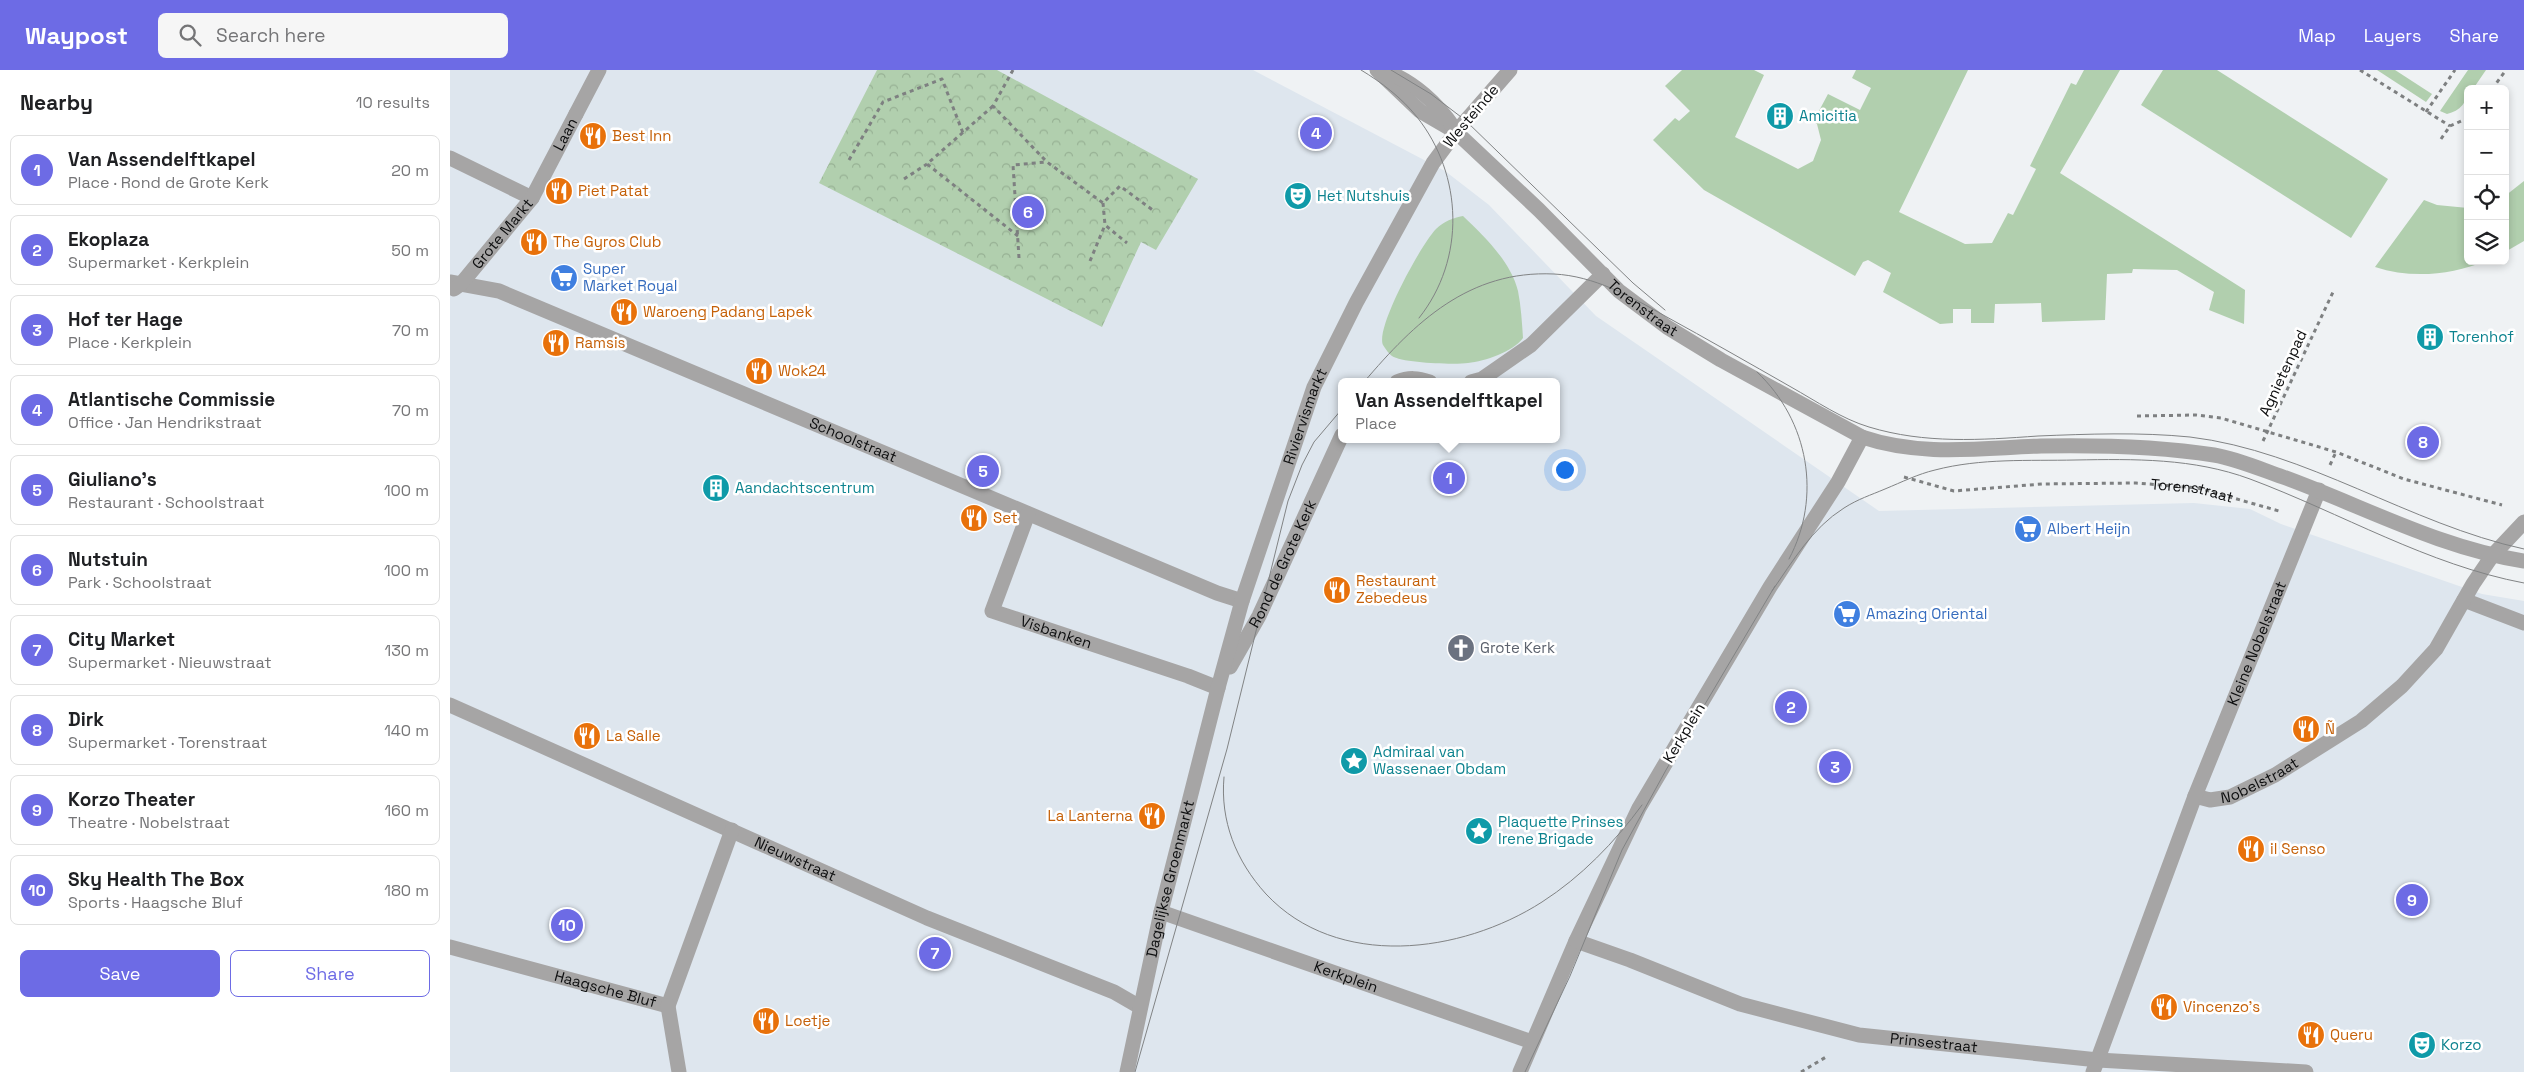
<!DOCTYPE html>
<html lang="en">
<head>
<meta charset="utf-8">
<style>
  body { margin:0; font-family:"Space Grotesk",sans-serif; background:#f6f6f6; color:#202124 }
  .controls { position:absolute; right:15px; top:15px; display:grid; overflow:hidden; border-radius:8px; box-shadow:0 2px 8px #0003 }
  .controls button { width:45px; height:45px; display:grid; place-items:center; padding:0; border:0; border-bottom:1px solid #e0e0e0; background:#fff; color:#202124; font:25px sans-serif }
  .you { position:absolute; left:1114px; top:399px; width:18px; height:18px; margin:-12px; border:4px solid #fff; border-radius:50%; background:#1a73e8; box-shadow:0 0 0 8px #1a73e833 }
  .badge { display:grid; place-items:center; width:32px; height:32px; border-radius:50%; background:#6d6be5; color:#fff; font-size:16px; font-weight:700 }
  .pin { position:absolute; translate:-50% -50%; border:2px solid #fff; box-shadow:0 1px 5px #0006 }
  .popup { position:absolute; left:888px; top:308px; width:222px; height:65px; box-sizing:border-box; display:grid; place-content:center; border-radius:8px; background:#fff; filter:drop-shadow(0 1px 4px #0005); font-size:16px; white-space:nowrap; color:#757577 }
  .popup b { font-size:19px; color:#202124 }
  .popup::after { content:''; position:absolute; left:50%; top:100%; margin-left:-10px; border:10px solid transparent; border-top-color:#fff }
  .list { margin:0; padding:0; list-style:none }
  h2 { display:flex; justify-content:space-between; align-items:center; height:65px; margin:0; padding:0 20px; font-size:21px }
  h2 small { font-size:16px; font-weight:400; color:#757577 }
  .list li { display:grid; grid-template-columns:32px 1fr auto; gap:15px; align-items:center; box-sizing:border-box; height:70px; margin:0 10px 10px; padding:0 10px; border:1px solid #e0e0e0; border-radius:8px }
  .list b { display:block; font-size:19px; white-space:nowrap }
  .list p { margin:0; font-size:16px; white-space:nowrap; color:#757577 }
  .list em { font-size:16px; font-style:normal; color:#757577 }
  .actions { display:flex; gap:10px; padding:15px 20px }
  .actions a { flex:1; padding:11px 0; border:1px solid #6d6be5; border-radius:8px; text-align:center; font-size:18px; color:#6d6be5 }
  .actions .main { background:#6d6be5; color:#fff }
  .icon { flex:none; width:28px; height:28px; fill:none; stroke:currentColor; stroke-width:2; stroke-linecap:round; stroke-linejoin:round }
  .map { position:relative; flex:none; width:2074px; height:1002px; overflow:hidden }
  header { display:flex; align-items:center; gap:30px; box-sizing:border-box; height:70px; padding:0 25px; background:#6d6be5; color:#fff }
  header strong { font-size:24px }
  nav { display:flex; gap:28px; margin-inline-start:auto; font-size:18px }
  .search { width:350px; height:45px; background:#f6f6f6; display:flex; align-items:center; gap:12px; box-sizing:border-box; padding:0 18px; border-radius:8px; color:#757577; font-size:19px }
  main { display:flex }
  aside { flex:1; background:#fff }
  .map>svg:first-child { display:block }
  .built { fill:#dee6ee; fill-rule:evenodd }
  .green { fill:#b1cfae }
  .park { fill:url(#park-crowns) }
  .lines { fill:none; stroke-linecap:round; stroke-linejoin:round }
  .path { stroke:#7e8081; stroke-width:3; stroke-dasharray:4 4; stroke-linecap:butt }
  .pedestrian { stroke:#a6a5a5; stroke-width:15 }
  .minor { stroke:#a6a5a5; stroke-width:15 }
  .tertiary { stroke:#a6a5a5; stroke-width:15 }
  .tram { stroke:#818384; stroke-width:1 }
  .labels { text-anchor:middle; stroke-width:5; stroke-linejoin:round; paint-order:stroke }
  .street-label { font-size:15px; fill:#0c0d0e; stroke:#fff }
  .culture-label { font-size:15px; fill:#0d838f; stroke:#fff; text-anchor:start }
  .food-label { font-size:15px; fill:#c56008; stroke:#fff; text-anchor:start }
  .shop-label { font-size:15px; fill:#366cbe; stroke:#fff; text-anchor:start }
  .worship-label { font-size:15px; fill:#5b616d; stroke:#fff; text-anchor:start }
</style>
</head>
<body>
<header>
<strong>Waypost</strong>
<div class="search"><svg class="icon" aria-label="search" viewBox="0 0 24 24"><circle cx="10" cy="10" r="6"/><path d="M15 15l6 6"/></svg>Search here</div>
<nav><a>Map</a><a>Layers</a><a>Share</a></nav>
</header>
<main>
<aside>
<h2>Nearby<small>10 results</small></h2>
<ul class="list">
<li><span class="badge">1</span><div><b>Van Assendelftkapel</b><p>Place · Rond de Grote Kerk</p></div><em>20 m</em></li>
<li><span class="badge">2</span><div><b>Ekoplaza</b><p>Supermarket · Kerkplein</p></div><em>50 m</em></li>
<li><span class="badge">3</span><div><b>Hof ter Hage</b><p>Place · Kerkplein</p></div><em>70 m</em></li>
<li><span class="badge">4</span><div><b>Atlantische Commissie</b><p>Office · Jan Hendrikstraat</p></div><em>70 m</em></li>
<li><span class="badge">5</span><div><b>Giuliano's</b><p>Restaurant · Schoolstraat</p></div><em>100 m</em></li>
<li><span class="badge">6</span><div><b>Nutstuin</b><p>Park · Schoolstraat</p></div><em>100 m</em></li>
<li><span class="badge">7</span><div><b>City Market</b><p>Supermarket · Nieuwstraat</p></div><em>130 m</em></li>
<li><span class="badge">8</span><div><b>Dirk</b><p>Supermarket · Torenstraat</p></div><em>140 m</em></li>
<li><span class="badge">9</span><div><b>Korzo Theater</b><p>Theatre · Nobelstraat</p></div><em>160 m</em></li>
<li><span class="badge">10</span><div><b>Sky Health The Box</b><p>Sports · Haagsche Bluf</p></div><em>180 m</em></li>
</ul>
<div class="actions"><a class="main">Save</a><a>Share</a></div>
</aside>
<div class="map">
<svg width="2074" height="1002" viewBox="0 0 2074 1002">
  <defs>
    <pattern id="park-crowns" width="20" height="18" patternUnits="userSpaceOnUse" patternTransform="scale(1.25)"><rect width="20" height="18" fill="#b1cfae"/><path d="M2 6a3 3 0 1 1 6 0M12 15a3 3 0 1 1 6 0" fill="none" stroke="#97b194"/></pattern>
  </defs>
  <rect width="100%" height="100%" fill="#eff2f4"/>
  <path class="built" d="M 0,0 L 803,0 L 995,101 L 1039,135 L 1146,246 L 1429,441 L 1744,433 L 1800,439 L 1831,454 L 2032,524 L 2074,531 L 2074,1002 L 0,1002 ZM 892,312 L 1106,312 L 1106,369 L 892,369 Z"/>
  <g class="green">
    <polygon points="1232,0 1304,0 1314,5 1285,67 1348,99 1363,91 1371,70 1367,54 1363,52 1378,24 1410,40 1421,18 1402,8 1406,0 1518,0 1449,142 1515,174 1542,173 1558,143 1563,145 1586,99 1580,96 1621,13 1626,15 1634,0 1670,0 1610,103 1795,220 1794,254 1759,240 1764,222 1727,200 1683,199 1682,203 1657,204 1655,250 1592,252 1591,233 1545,234 1544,253 1521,253 1521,239 1503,239 1503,253 1490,254 1433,222 1441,203 1418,190 1413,192 1405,206 1254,120 1203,70 1225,48 1229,51 1240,41 1215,16"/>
    <polygon points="1713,0 1767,0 1938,109 1901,168 1691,35"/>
    <polygon points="1927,0 1945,0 1982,24 1976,32"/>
    <path d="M 2018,0 L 2036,0 L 2023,19 L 2018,19 C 2018,32 2010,41 1997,44 L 1990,41 Z"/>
    <polygon points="2074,111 2074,171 2055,182 2055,126"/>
    <path d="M 1974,130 L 1987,135 L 2018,138 L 2018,191 L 2036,191 C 2001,205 1962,209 1925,197 Z"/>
    <path d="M 1013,146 C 1034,166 1061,192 1068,221 C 1071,236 1072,253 1073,268 C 1063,282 1035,291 1018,293 C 1005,295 952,293 942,286 C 939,284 935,278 933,275 C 925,258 972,173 986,159 C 994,151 1003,148 1013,146 Z"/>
  </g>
  <polygon class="park" points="427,0 547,0 748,109 706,180 691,172 652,257 369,113"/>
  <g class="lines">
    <g class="path">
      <polyline points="563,0 543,36 597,92 653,133 670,116 704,141"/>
      <polyline points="1910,0 2000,56"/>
      <polyline points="2042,19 2056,0"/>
      <polyline points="543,36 477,94 568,166"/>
      <polyline points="1976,42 2005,0"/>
      <polyline points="2000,56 2018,48"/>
      <polyline points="1991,69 2000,56"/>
      <polyline points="399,90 433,32 492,9 513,63"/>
      <polyline points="454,109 477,94"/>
      <polyline points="653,133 655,155 677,173"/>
      <polyline points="569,188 563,95 596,92"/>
      <polyline points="640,191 655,155"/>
      <polyline points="1687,346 1746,345 1771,348 1886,382 1954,409 2052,435"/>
      <polyline points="1813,371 1884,220"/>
      <polyline points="1880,395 1886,382"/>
      <path id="s1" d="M 1454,407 L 1504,421 L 1592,414 L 1686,413 L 1748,418 L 1829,441"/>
      <polyline points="1351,1002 1376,987"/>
    </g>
    <g class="pedestrian">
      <polyline points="0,88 82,128"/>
      <path id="s2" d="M 0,212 L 49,221 L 767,523 L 792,531"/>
      <path id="s3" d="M 4,219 L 11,214 L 82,128 L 126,44"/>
      <path d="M 947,312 C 959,307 968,308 980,312"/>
      <polyline points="1021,312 1032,309 1081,275 1153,204"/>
      <path id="s4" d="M 578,444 L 542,541 L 738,606 L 768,618"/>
      <polyline points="2014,530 2074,553"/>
      <path id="s5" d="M 780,597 L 809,546 L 892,365"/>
      <path id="s6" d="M 0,635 L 477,848 L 664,922 L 690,937"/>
      <path id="s7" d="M 711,842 L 1082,972"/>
      <path id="s8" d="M 0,877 L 218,936 L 282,760"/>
      <polyline points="218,936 229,1002"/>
      <path id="s9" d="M 677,1002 L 711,842 L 768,618 L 792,531 L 864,317 L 906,233 L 983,93 L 1006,62"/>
      <polyline points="1070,1002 1126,871"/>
    </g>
    <g class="minor">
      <polyline points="126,44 149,0"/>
      <polyline points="1006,62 1060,0"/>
      <path id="s10" d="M 1412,367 L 1388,412 L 1320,517 L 1189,738 L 1126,871 L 1180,890 L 1290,934 L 1409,965 L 1648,990 L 1856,1002"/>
      <path id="s11" d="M 1745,726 L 1760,730 L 1780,727 L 1825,705 L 1911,651 L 1952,616 L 1986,579 L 2023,514 L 2042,486 L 2074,452"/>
      <path id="s12" d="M 1643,1002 L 1745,726 L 1869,420"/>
    </g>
    <g class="tertiary">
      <path id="s13" d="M 927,0 L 970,41 L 1006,62 L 1089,140 L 1169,221 L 1217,257 L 1271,290 L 1412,367 C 1471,387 1531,378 1591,376 C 1649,375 1707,376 1764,385 C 1787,389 1810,399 1833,407 C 1913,436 1989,478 2074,491"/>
      <path d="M 935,1 C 963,11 988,34 1004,58"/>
    </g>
    <g class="tram">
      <path d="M 911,0 C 931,12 952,28 967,47 C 1013,105 1016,189 969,248"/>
      <polyline points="941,0 981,24 1015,50 1183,213 1215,240"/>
      <path d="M 1307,302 C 1359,351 1372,427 1339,489"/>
      <path d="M 914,312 C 965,252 1019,200 1104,204 C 1144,206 1180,226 1215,246 C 1257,269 1299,293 1341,317 C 1366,331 1392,349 1419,357 C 1475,374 1531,370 1588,366 C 1638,364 1690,362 1740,367 C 1857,381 1959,454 2074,479"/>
      <path d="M 1322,521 C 1343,491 1362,458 1394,438 C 1408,429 1421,425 1435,419 C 1452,412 1468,404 1485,400 C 1531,388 1579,391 1625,390 C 1685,389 1743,388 1800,409 C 1891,443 1978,495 2074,513"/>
      <path d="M 774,707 C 770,751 786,791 816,824 C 887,900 1011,884 1092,832 C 1131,807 1165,772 1192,735"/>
      <polyline points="685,1002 777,679 838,431 852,395 864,372 892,339"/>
      <polyline points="1075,1002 1120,906 1172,780 1216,700 1325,516"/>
    </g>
  </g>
  <defs>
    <g id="building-disc" transform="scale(1.4375)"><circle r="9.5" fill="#0f9aa8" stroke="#fff"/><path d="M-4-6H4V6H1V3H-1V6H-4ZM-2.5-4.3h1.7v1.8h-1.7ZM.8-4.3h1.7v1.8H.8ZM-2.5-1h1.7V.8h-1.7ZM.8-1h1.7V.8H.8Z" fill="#fff"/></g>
    <g id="restaurant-disc" transform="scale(1.4375)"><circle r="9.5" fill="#e8710a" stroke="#fff"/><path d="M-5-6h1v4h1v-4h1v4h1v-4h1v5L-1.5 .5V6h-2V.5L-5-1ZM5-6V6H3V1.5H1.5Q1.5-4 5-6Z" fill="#fff"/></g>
    <g id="theatre-disc" transform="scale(1.4375)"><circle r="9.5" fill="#0f9aa8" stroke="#fff"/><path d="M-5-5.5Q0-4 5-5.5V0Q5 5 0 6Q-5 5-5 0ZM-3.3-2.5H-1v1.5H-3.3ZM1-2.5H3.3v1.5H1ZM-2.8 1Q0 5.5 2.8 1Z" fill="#fff"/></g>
    <g id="supermarket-disc" transform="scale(1.4375)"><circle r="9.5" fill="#3f7fe0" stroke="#fff"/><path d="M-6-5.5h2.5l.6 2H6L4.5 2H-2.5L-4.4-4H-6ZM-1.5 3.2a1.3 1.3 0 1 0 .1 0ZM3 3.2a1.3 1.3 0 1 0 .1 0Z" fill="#fff"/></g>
    <g id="church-disc" transform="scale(1.4375)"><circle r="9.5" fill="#6b7280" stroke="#fff"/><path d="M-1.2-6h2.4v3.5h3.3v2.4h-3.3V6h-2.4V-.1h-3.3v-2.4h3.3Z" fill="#fff"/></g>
    <g id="sight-disc" transform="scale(1.4375)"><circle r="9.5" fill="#0f9aa8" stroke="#fff"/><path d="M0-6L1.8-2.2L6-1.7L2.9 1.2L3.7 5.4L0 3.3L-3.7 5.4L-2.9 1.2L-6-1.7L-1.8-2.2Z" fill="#fff"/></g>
  </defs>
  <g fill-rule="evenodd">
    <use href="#building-disc" x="1330" y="46"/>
    <use href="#restaurant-disc" x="143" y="66"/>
    <use href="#restaurant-disc" x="109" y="121"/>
    <use href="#theatre-disc" x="848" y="126"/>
    <use href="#restaurant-disc" x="84" y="172"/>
    <use href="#supermarket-disc" x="114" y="208"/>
    <use href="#restaurant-disc" x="174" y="242"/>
    <use href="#building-disc" x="1980" y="267"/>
    <use href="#restaurant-disc" x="106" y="273"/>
    <use href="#restaurant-disc" x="309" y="301"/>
    <use href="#building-disc" x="266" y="418"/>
    <use href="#restaurant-disc" x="524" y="448"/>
    <use href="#supermarket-disc" x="1578" y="459"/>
    <use href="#restaurant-disc" x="887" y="520"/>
    <use href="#supermarket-disc" x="1397" y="544"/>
    <use href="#church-disc" x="1011" y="578"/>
    <use href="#restaurant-disc" x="1856" y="659"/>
    <use href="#restaurant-disc" x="137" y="666"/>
    <use href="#sight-disc" x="904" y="691"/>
    <use href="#restaurant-disc" x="702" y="746"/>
    <use href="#sight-disc" x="1029" y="761"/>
    <use href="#restaurant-disc" x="1801" y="779"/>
    <use href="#restaurant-disc" x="1714" y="937"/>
    <use href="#restaurant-disc" x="316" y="951"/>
    <use href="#restaurant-disc" x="1861" y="965"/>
    <use href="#theatre-disc" x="1972" y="975"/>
  </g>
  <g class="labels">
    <g class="street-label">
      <text transform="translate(1021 46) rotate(-50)" y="5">Westeinde</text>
      <text dy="5" stroke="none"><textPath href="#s3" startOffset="192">Laan</textPath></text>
      <text dy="5" stroke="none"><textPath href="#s3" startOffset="74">Grote Markt</textPath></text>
      <text dy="5" stroke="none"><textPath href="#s13" startOffset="358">Torenstraat</textPath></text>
      <text transform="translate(1833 303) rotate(-65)" y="5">Agnietenpad</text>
      <text dy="5" stroke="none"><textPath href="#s9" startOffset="680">Riviervismarkt</textPath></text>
      <text dy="5" stroke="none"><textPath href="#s2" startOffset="434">Schoolstraat</textPath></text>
      <text dy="5" stroke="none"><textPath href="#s1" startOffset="291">Torenstraat</textPath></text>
      <text dy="5" stroke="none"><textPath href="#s5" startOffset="116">Rond de Grote Kerk</textPath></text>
      <text dy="5" stroke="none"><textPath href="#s4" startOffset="171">Visbanken</textPath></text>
      <text dy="5" stroke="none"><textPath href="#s12" startOffset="459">Kleine Nobelstraat</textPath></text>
      <text transform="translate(1234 663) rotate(-59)" y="5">Kerkplein</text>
      <text dy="5" stroke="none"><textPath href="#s11" startOffset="69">Nobelstraat</textPath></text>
      <text dy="5" stroke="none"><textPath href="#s6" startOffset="378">Nieuwstraat</textPath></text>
      <text dy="5" stroke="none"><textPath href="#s9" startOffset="198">Dagelijkse Groenmarkt</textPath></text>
      <text dy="5" stroke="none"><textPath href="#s7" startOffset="196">Kerkplein</textPath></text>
      <text dy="5" stroke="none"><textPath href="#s8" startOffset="161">Haagsche Bluf</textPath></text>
      <text dy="5" stroke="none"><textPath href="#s10" startOffset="954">Prinsestraat</textPath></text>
    </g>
    <g class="culture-label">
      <text x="1349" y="51">Amicitia</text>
      <text x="867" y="131">Het Nutshuis</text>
      <text x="1999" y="272">Torenhof</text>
      <text x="285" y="423">Aandachtscentrum</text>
      <text x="923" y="687">Admiraal van<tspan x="923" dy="17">Wassenaer Obdam</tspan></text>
      <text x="1048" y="757">Plaquette Prinses<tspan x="1048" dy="17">Irene Brigade</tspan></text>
      <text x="1991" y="980">Korzo</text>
    </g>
    <g class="food-label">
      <text x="162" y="71">Best Inn</text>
      <text x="128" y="126">Piet Patat</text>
      <text x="103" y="177">The Gyros Club</text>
      <text x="193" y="247">Waroeng Padang Lapek</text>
      <text x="125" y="278">Ramsis</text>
      <text x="328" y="306">Wok24</text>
      <text x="543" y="453">Set</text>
      <text x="906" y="516">Restaurant<tspan x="906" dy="17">Zebedeus</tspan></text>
      <text x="1875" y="664">Ñ</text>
      <text x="156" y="671">La Salle</text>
      <text x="683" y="751" text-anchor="end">La Lanterna</text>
      <text x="1820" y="784">il Senso</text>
      <text x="1733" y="942">Vincenzo's</text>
      <text x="335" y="956">Loetje</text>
      <text x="1880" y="970">Queru</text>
    </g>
    <g class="shop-label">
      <text x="133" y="204">Super<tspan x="133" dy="17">Market Royal</tspan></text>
      <text x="1597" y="464">Albert Heijn</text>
      <text x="1416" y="549">Amazing Oriental</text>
    </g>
    <g class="worship-label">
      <text x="1030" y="583">Grote Kerk</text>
    </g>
  </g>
</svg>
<div class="controls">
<button>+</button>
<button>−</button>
<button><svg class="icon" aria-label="locate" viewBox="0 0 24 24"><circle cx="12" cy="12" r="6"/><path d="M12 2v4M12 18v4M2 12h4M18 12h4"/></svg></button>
<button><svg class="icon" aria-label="layers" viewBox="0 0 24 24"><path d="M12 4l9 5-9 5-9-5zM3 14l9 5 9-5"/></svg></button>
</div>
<div class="you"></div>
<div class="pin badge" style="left:999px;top:408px">1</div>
<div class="popup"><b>Van Assendelftkapel</b>Place</div>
<div class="pin badge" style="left:1341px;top:637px">2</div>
<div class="pin badge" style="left:1385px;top:697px">3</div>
<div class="pin badge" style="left:866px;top:63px">4</div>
<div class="pin badge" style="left:533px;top:401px">5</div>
<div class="pin badge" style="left:578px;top:142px">6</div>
<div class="pin badge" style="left:485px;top:883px">7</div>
<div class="pin badge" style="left:1973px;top:372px">8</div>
<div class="pin badge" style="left:1962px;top:830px">9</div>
<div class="pin badge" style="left:117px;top:855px">10</div>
</div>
</main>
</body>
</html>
